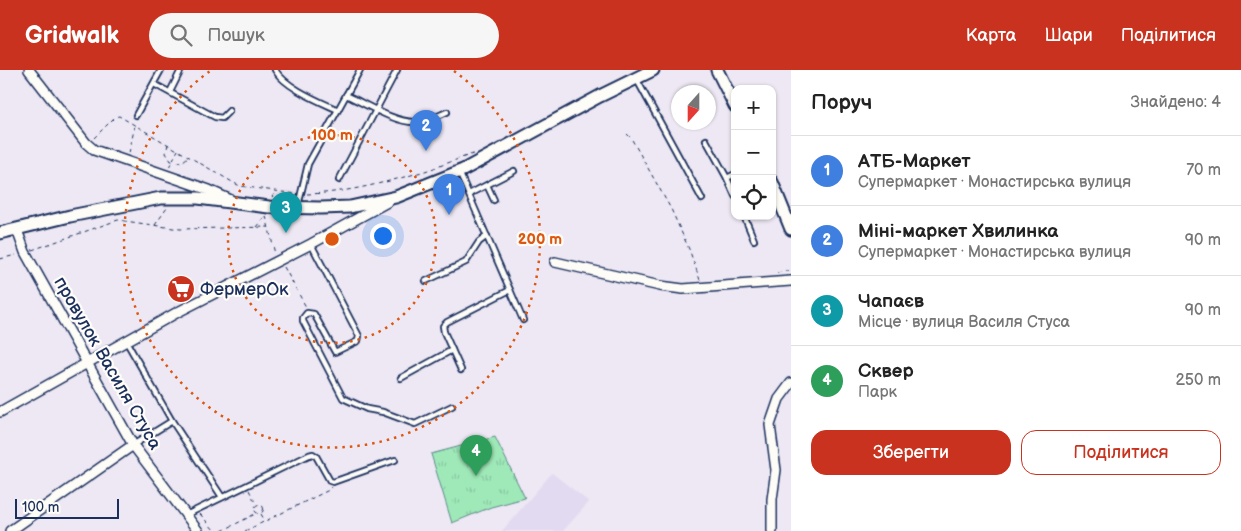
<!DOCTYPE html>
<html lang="uk">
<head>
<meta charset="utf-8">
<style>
  body { margin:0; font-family:"Balsamiq Sans",sans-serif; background:#f6f6f6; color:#222 }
  .controls { position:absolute; right:15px; top:15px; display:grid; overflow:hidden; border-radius:10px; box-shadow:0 1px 4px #0004 }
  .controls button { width:45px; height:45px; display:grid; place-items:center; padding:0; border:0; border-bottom:1px solid #e0e0e0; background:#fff; color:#222; font:25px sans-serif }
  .compass { position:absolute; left:671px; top:15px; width:45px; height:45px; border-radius:50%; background:#fff; box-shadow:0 1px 4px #0004; rotate:201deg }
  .scale { position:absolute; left:15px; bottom:12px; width:104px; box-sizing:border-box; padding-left:5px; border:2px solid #1b2f5e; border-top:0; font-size:14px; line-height:18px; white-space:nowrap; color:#1b2f5e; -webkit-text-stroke:4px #fdfcf7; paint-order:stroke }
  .you { position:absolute; left:382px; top:165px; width:18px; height:18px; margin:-12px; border:4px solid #fff; border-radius:50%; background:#1a73e8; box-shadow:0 0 0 8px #1a73e833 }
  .badge { display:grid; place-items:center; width:32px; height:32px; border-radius:50%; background:#c8321e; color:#fff; font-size:16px; font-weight:700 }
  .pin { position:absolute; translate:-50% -41px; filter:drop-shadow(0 1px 2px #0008) }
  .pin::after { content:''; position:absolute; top:26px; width:18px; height:15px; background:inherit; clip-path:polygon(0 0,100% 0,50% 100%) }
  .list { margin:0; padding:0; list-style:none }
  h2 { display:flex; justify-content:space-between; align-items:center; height:65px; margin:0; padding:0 20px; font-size:21px }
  h2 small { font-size:16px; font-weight:400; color:#767676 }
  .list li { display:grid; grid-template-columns:32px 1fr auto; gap:15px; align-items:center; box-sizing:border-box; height:70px; padding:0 20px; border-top:1px solid #e0e0e0 }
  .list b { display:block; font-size:19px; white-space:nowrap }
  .list p { margin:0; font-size:16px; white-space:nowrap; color:#767676 }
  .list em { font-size:16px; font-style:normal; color:#767676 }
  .actions { display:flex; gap:10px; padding:15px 20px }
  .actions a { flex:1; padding:11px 0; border:1px solid #c8321e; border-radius:15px; text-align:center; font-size:18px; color:#c8321e }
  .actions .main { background:#c8321e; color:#fff }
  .icon { flex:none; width:28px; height:28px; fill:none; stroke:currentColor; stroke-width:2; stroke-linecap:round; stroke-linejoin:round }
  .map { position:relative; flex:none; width:791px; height:461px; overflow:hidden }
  header { display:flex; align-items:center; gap:30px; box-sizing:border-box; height:70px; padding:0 25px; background:#c8321e; color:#fff }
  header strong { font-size:24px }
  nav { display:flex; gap:28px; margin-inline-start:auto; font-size:18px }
  .search { width:350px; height:45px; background:#f6f6f6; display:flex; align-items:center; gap:12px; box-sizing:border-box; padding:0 18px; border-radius:28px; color:#767676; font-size:19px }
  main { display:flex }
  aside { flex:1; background:#fff }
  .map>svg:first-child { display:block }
  .built { fill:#e2daf1 }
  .park { fill:url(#park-tufts); stroke:#5d8c8b }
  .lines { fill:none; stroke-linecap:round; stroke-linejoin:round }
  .service-casing { stroke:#1b2f5e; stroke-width:8 }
  .minor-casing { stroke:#1b2f5e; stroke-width:12 }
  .secondary-casing { stroke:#1b2f5e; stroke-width:15 }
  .path { stroke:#1b2f5e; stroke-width:1; stroke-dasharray:4 4; stroke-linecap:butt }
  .service { stroke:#fdfcf7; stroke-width:4.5 }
  .minor { stroke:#fdfcf7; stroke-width:9 }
  .secondary { stroke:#fdfcf7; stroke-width:11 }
  .ring { fill:none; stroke:#de5710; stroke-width:2.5; stroke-dasharray:2.5 5 }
  .labels { text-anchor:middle; stroke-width:4.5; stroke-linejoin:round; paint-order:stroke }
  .poi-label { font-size:18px; fill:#1b2f5e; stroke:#fdfcf7; text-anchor:start }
  .street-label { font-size:18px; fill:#1b2f5e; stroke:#fdfcf7 }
  .centre { fill:#de5710; stroke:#fdfcf7; stroke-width:2.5 }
  .ring-label { font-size:15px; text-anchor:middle; font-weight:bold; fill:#de5710; stroke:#fdfcf7; stroke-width:4.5; stroke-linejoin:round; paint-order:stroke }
</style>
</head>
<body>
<header>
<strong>Gridwalk</strong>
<div class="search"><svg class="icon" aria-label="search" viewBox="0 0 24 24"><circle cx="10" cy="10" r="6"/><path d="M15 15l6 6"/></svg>Пошук</div>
<nav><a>Карта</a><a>Шари</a><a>Поділитися</a></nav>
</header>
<main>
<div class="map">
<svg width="791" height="461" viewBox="0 0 791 461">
  <defs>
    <pattern id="park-tufts" width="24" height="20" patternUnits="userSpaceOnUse" patternTransform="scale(1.25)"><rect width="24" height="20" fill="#9fe9b8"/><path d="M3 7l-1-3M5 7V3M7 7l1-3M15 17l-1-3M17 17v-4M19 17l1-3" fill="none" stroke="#88c8a1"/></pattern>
  </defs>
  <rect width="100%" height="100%" fill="#ede8f3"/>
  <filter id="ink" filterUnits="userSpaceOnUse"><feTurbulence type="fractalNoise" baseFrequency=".02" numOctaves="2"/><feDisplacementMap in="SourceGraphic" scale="10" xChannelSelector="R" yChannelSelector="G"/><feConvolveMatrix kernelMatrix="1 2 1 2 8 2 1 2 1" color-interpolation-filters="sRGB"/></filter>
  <g filter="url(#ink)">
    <polygon class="built" points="552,403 589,432 563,461 502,461"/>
    <polygon class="park" points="495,367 525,428 491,437 452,453 431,384"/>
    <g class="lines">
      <g class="service-casing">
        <g id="service">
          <path d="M 275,0 C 286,18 319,31 338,40"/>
          <polyline points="637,10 702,129"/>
          <polyline points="154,14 215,47 222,48 229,41"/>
          <polyline points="170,22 181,0"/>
          <path d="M 346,25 C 366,34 395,53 416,52 C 427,52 437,46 447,42"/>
          <polyline points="136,45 161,0"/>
          <polyline points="706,70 727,108 735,104"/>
          <polyline points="459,102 523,250"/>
          <polyline points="727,108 735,126"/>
          <polyline points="339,110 397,0"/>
          <polyline points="487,115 494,130"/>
          <polyline points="469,124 514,101"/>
          <polyline points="298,136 308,94 360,0"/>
          <polyline points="744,146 754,170"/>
          <polyline points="311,174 359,266 358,271 335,282 314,244 307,243 303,248 303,251 343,328 367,339 383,342 415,354 452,336"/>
          <polyline points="426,211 466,192 479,172 487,166"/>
          <polyline points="126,271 172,351 222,427"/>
          <polyline points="461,300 444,262 443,256 447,252 510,220"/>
          <polyline points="401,308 452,280"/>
          <polyline points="133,375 172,351"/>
          <polyline points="186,445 309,385 313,384 316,386 330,411 333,412 395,390"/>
        </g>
      </g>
      <g class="minor-casing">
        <g id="minor">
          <polyline points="29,0 86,73 94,80 209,120 231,130"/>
          <polyline points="17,160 25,182 133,375 198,461"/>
          <polyline points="555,192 660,216 683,219 791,211"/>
          <polyline points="0,342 176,243 311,174 389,131"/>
          <polyline points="10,461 133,375"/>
          <polyline points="772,461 772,429 776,400 770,355 779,329 791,313"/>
        </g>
      </g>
      <g class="secondary-casing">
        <g id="secondary">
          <polyline points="717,0 735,36"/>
          <polyline points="772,112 791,159"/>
          <polyline points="0,163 70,146 161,128 198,128 269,137 321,138 350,137 396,127 463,100 600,26 653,0"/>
        </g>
      </g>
      <g class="path">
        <polyline points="627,64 631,68 671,139 689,179 700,210"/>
        <polyline points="94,68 115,47 119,46 234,113 240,116 296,124"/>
        <polyline points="168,74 166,83 171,91 182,92 188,87"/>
        <polyline points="129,83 135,55"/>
        <polyline points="169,97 178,80"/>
        <path d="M 307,124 C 347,123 388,112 425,101 C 441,96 457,89 473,84"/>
        <polyline points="272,127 276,122"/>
        <polyline points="266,146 275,184"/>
        <polyline points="155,155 167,138"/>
        <polyline points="257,157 266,146"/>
        <polyline points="32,180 118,150 180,159 269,157"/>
        <polyline points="0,189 16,185"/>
        <polyline points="284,197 306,237"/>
        <polyline points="777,203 791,200"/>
        <polyline points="175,220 181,230"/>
        <polyline points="249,420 256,434"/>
        <circle cx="259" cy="439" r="4.5"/>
        <polyline points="200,444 215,461"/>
        <polyline points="261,444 265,451"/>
        <polyline points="222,461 257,443"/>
        <polyline points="245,461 329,420 331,417"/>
      </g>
      <use href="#service" class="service"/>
      <use href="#minor" class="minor"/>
      <use href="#secondary" class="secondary"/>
    </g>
  </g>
  <g class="ring">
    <circle cx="332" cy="169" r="104"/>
    <path d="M454 1A208 208 0 1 1 210 1"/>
  </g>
  <defs>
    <g id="supermarket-disc" transform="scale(1.4375)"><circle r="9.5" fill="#c8321e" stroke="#fdfcf7"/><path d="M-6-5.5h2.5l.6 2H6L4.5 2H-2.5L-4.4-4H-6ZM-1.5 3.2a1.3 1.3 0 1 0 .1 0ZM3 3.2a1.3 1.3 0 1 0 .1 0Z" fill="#fff"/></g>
  </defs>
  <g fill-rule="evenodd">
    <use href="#supermarket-disc" x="181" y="219"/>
  </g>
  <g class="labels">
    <g class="poi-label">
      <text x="200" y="225">ФермерОк</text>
    </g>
    <g class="street-label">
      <text transform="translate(108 293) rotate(60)" y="6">провулок Василя Стуса</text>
    </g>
  </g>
  <circle cx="332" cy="169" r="8" class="centre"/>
  <g class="ring-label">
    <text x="332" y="70">100 m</text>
    <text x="540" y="174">200 m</text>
  </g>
</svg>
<div class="controls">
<button>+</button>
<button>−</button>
<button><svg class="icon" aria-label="locate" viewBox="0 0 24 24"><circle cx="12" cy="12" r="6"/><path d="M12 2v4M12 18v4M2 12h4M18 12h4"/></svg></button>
</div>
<svg class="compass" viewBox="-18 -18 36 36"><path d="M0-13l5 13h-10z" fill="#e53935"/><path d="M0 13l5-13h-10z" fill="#767676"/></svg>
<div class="scale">100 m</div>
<div class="you"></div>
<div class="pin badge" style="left:449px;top:145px;background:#3f7fe0">1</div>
<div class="pin badge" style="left:426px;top:81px;background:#3f7fe0">2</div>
<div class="pin badge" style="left:286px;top:163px;background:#0f9aa8">3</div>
<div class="pin badge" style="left:476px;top:406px;background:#2e9e5b">4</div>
</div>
<aside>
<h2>Поруч<small>Знайдено: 4</small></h2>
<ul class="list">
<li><span class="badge" style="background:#3f7fe0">1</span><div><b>АТБ-Маркет</b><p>Супермаркет · Монастирська вулиця</p></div><em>70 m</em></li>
<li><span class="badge" style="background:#3f7fe0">2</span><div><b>Міні-маркет Хвилинка</b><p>Супермаркет · Монастирська вулиця</p></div><em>90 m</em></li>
<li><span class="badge" style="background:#0f9aa8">3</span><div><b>Чапаєв</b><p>Місце · вулиця Василя Стуса</p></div><em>90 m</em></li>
<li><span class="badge" style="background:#2e9e5b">4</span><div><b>Сквер</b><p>Парк</p></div><em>250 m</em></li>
</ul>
<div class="actions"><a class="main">Зберегти</a><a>Поділитися</a></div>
</aside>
</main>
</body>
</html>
